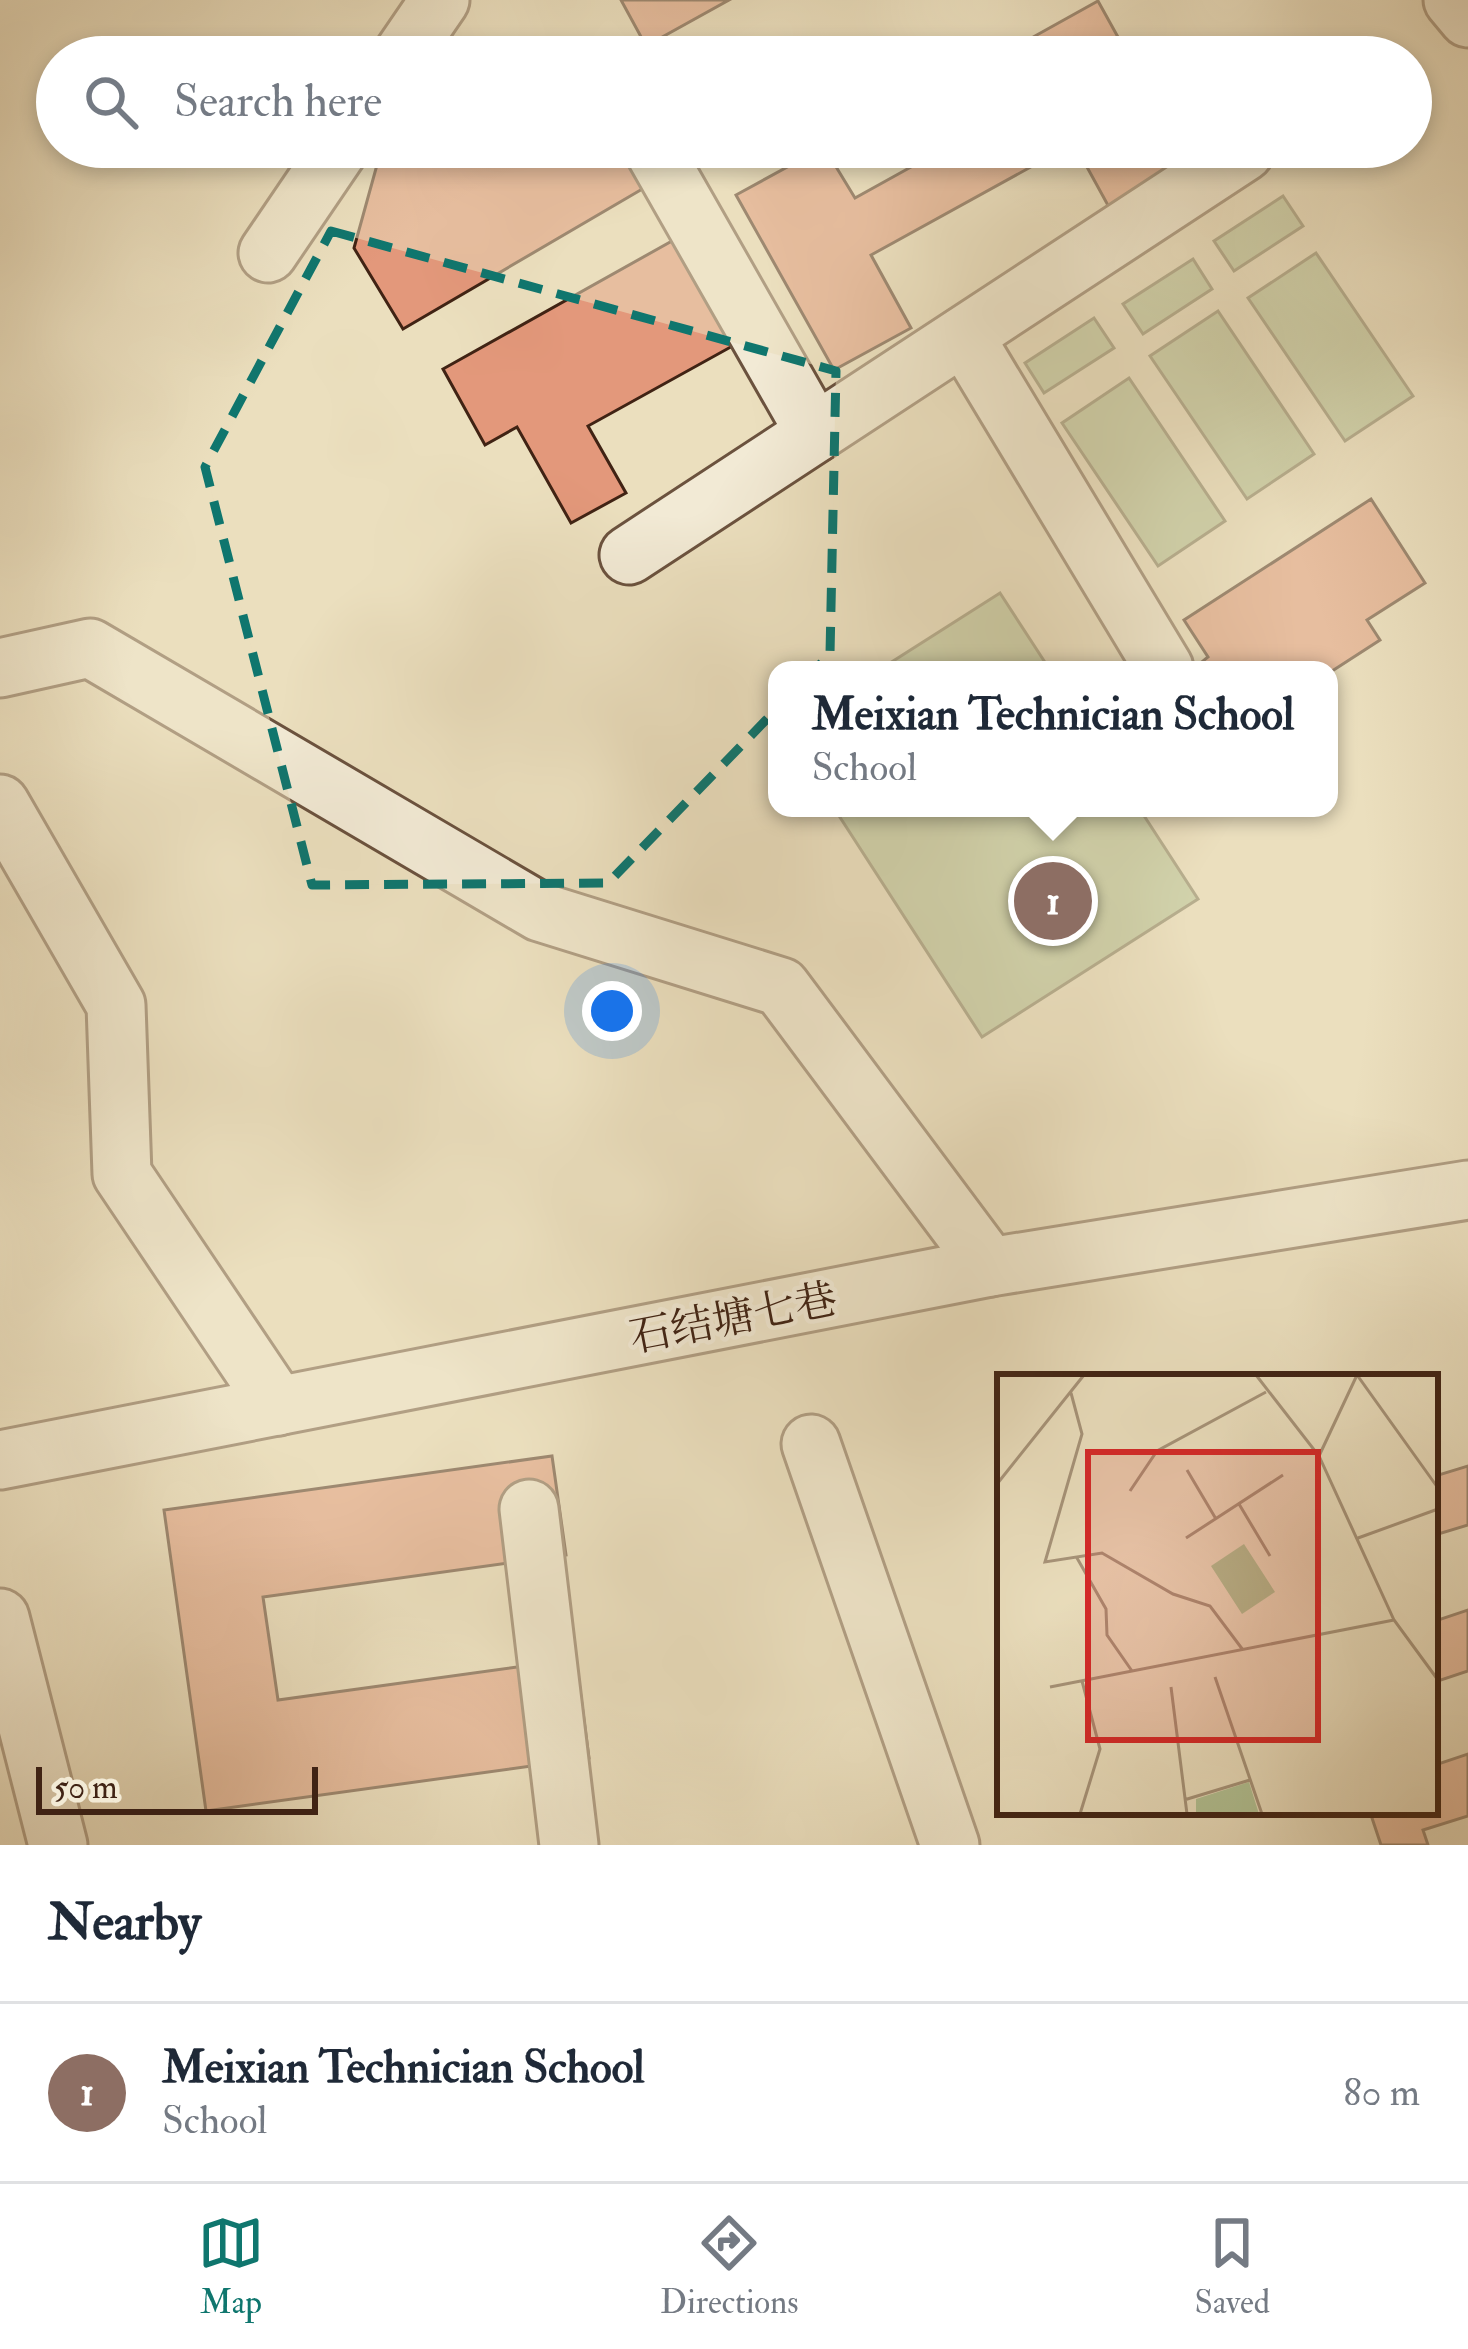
<!DOCTYPE html>
<html lang="en">
<head>
<meta charset="utf-8">
<style>
  body { margin:0; font-family:"IM FELL Double Pica","Noto Serif SC",serif; background:#f2f2f3; color:#1f2937 }
  .scale { position:absolute; left:36px; bottom:30px; width:282px; box-sizing:border-box; padding-left:12px; border:6px solid #402314; border-top:0; font-size:33px; line-height:42px; white-space:nowrap; color:#402314; -webkit-text-stroke:9px #f2ead5; paint-order:stroke }
  .you { position:absolute; left:612px; top:1011px; width:42px; height:42px; margin:-30px; border:9px solid #fff; border-radius:50%; background:#1a73e8; box-shadow:0 0 0 18px #1a73e833 }
  .badge { display:grid; place-items:center; width:78px; height:78px; border-radius:50%; background:#0f766e; color:#fff; font-size:39px; font-weight:700 }
  .pin { position:absolute; translate:-50% -50%; border:6px solid #fff; box-shadow:0 3px 12px #0006 }
  .popup { position:absolute; left:768px; top:661px; width:570px; height:156px; box-sizing:border-box; display:grid; place-content:center; border-radius:24px; background:#fff; filter:drop-shadow(0 3px 9px #0005); font-size:39px; white-space:nowrap; color:#747a83 }
  .popup b { font-size:45px; color:#1f2937 }
  .popup::after { content:''; position:absolute; left:50%; top:100%; margin-left:-24px; border:24px solid transparent; border-top-color:#fff }
  .list { margin:0; padding:0; list-style:none }
  h2 { display:flex; justify-content:space-between; align-items:center; height:156px; margin:0; padding:0 48px; font-size:51px }
  h2 small { font-size:39px; font-weight:400; color:#747a83 }
  .list li { display:grid; grid-template-columns:78px 1fr auto; gap:36px; align-items:center; box-sizing:border-box; height:180px; padding:0 48px; border-top:3px solid #e0e1e3 }
  .list b { display:block; font-size:45px; white-space:nowrap }
  .list p { margin:0; font-size:39px; white-space:nowrap; color:#747a83 }
  .list em { font-size:39px; font-style:normal; color:#747a83 }
  .icon { flex:none; width:66px; height:66px; fill:none; stroke:currentColor; stroke-width:2; stroke-linecap:round; stroke-linejoin:round }
  .map { position:relative; flex:none; width:1468px; height:1845px; overflow:hidden }
  .search { position:absolute; background:#fff; box-shadow:0 6px 18px #0003; left:36px; right:36px; top:36px; height:132px; display:flex; align-items:center; gap:30px; box-sizing:border-box; padding:0 42px; border-radius:66px; color:#747a83; font-size:45px }
  .sheet { height:336px; background:#fff }
  nav { display:flex; justify-content:space-around; align-items:center; box-sizing:border-box; height:168px; border-top:3px solid #e0e1e3; background:#fff; font-size:33px; color:#747a83 }
  nav a { display:grid; justify-items:center; gap:6px }
  nav .on { color:#0f766e }
  .map>svg:first-child { display:block }
  .green { fill:#b2c395; stroke:#797354; stroke-width:3 }
  .building { fill:#e3987b; stroke:#402314; stroke-width:3 }
  .lines { fill:none; stroke-linecap:round; stroke-linejoin:round }
  .minor-casing { stroke:#6b523e; stroke-width:63 }
  .minor { stroke:#f2ead5; stroke-width:57 }
  .marked { fill:none; stroke:#0f766e; stroke-width:9; stroke-dasharray:24 15; stroke-linejoin:round }
  .labels { text-anchor:middle; stroke-width:9; stroke-linejoin:round; paint-order:stroke }
  .street-label { font-size:42px; fill:#402314; stroke:#f2ead5 }
  .inset-road { fill:none; stroke:#a7947a; stroke-width:3 }
  .view { fill:#d62828; fill-opacity:0.15; stroke:#d62828; stroke-width:6 }
  .inset-edge { fill:none; stroke:#402314; stroke-width:6 }
</style>
</head>
<body>
<div class="map">
<svg width="1468" height="1845" viewBox="0 0 1468 1845">
  <rect width="100%" height="100%" fill="#ebdfbe"/>
  <filter id="stains"><feTurbulence type="fractalNoise" baseFrequency=".00167" numOctaves="4"/><feColorMatrix values="0 0 0 0 .2 0 0 0 0 .09 0 0 0 0 .02 0 0 0 .5 -.17"/></filter>
  <radialGradient id="worn" r=".72"><stop offset=".6" stop-color="#630" stop-opacity="0"/><stop offset="1" stop-color="#630" stop-opacity=".3"/></radialGradient>
  <g class="green">
    <polygon points="1283,196 1303,226 1234,271 1214,241"/>
    <polygon points="1316,253 1413,396 1345,441 1248,298"/>
    <polygon points="1193,259 1212,289 1143,334 1123,304"/>
    <polygon points="1218,311 1314,454 1247,499 1150,356"/>
    <polygon points="1094,318 1114,348 1044,393 1025,363"/>
    <polygon points="1129,378 1225,521 1158,566 1062,423"/>
    <polygon points="1000,593 1050,670 879,670"/>
    <polygon points="834,808 1139,808 1198,899 982,1037"/>
  </g>
  <g class="building">
    <polygon points="621,0 729,0 646,46"/>
    <polygon points="1098,1 1129,57 1035,57 1026,41"/>
    <polygon points="392,147 620,147 644,188 403,329 354,248 380,154"/>
    <polygon points="824,147 855,198 929,157 923,147 1067,147 871,255 911,328 834,370 736,195"/>
    <polygon points="1076,147 1180,147 1189,164 1110,209"/>
    <polygon points="697,227 756,333 588,426 626,493 571,523 517,427 485,445 443,369"/>
    <polygon points="1371,499 1425,583 1367,620 1380,640 1329,673 1192,670 1208,657 1184,620"/>
    <polygon points="552,1456 566,1555 263,1597 278,1700 576,1659 589,1758 206,1811 164,1510"/>
    <polygon points="1468,1466 1468,1525 1435,1535 1435,1476"/>
    <polygon points="1468,1610 1468,1671 1435,1682 1435,1621"/>
    <polygon points="1468,1754 1468,1816 1423,1830 1428,1845 1381,1845 1370,1812 1435,1812 1435,1765"/>
  </g>
  <g class="lines">
    <g class="minor-casing">
      <g id="minor">
        <polyline points="1453,0 1468,18"/>
        <polyline points="401,57 440,0"/>
        <polyline points="652,147 815,433"/>
        <polyline points="268,253 340,147"/>
        <polyline points="964,336 1164,668"/>
        <polyline points="629,555 1244,152"/>
        <polyline points="0,668 90,648 540,912 781,987 990,1267"/>
        <polyline points="0,804 116,1005 122,1174 278,1406"/>
        <polyline points="811,1444 950,1845"/>
        <polyline points="0,1460 990,1267 1468,1190"/>
        <polyline points="529,1509 569,1845"/>
        <polyline points="0,1618 58,1845"/>
      </g>
    </g>
    <use href="#minor" class="minor"/>
  </g>
  <path d="M0 0H1468V1845H0ZM 331,231 L 836,371 L 830,654 L 608,883 L 312,885 L 205,467 Z" fill="#ebdfbe" fill-opacity=".55" fill-rule="evenodd"/>
  <path class="marked" d="M 331,231 L 836,371 L 830,654 L 608,883 L 312,885 L 205,467 Z"/>
  <g class="labels">
    <g class="street-label">
      <text transform="translate(733 1317) rotate(-11)" y="15">石结塘七巷</text>
    </g>
  </g>
  <g transform="translate(997 1374)">
    <rect width="441" height="441" fill="#ebdfbe"/>
    <path d="M 247,170 L 278,218 L 245,240 L 214,192 ZM 252,408 L 262,440 L 199,440 L 199,425 Z" fill="#b2c395"/>
    <path class="inset-road" d="M 259,1 L 322,82 L 397,246 L 441,306M 74,19 L 85,60 L 48,188 L 105,179 L 176,220 L 213,232 L 246,276M 322,82 L 360,1 L 441,114M 190,96 L 219,145M 0,110 L 87,1M 133,117 L 160,77 L 269,18M 242,130 L 273,182M 189,164 L 286,101M 361,164 L 441,135M 80,184 L 109,235 L 110,261 L 135,297M 218,303 L 265,440M 53,313 L 397,246M 174,313 L 190,440M 187,426 L 253,406M 83,440 L 103,375 L 85,307"/>
    <path class="view" d="M 91,78 L 321,78 L 321,366 L 91,366 Z"/>
    <rect width="441" height="441" class="inset-edge"/>
  </g>
  <rect width="100%" height="100%" filter="url(#stains)"/>
  <rect width="100%" height="100%" fill="url(#worn)"/>
</svg>
<div class="scale">50 m</div>
<div class="you"></div>
<div class="pin badge" style="left:1053px;top:901px;background:#8d6e63">1</div>
<div class="popup"><b>Meixian Technician School</b>School</div>
<div class="search"><svg class="icon" aria-label="search" viewBox="0 0 24 24"><circle cx="10" cy="10" r="6"/><path d="M15 15l6 6"/></svg>Search here</div>
</div>
<section class="sheet">
<h2>Nearby<small></small></h2>
<ul class="list">
<li><span class="badge" style="background:#8d6e63">1</span><div><b>Meixian Technician School</b><p>School</p></div><em>80 m</em></li>
</ul>
</section>
<nav>
<a class="on"><svg class="icon" aria-label="map" viewBox="0 0 24 24"><path d="M3 6l6-2 6 2 6-2v14l-6 2-6-2-6 2zM9 4v14M15 6v14"/></svg>Map</a>
<a><svg class="icon" aria-label="directions" viewBox="0 0 24 24"><path d="M12 3l9 9-9 9-9-9zM9 14v-3h6M13 9l2 2-2 2"/></svg>Directions</a>
<a><svg class="icon" aria-label="saved" viewBox="0 0 24 24"><path d="M7 4h10v16l-5-4-5 4z"/></svg>Saved</a>
</nav>
</body>
</html>
